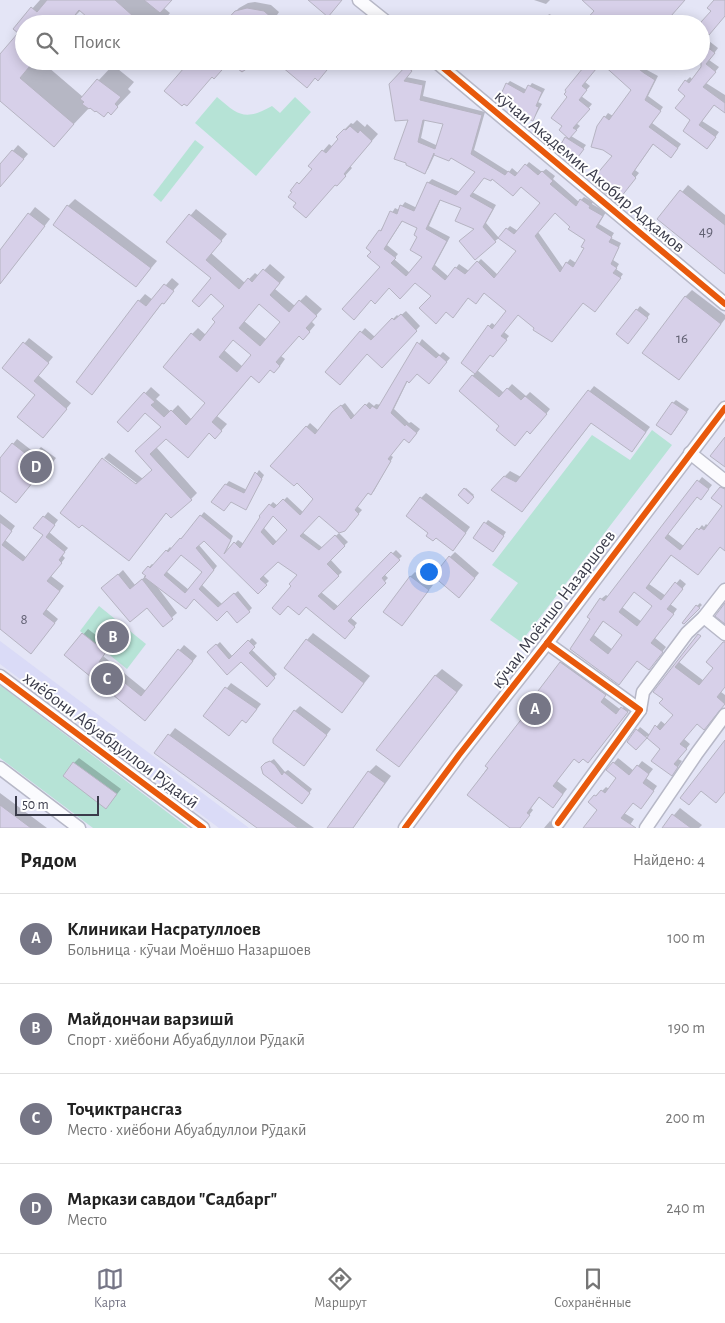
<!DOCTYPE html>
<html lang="ru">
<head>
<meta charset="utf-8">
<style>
  body { margin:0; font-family:"Alegreya Sans",sans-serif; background:#f2f2f2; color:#222 }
  .scale { position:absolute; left:15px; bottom:12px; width:84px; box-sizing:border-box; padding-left:5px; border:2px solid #3a3b4a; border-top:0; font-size:14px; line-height:18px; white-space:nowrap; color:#3a3b4a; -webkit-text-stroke:4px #fff; paint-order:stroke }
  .you { position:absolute; left:428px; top:571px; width:18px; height:18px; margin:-12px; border:4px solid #fff; border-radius:50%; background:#1a73e8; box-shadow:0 0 0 8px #1a73e833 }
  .badge { display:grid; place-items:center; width:32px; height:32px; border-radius:50%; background:#767686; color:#fff; font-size:16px; font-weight:700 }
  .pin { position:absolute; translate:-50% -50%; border:2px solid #fff; box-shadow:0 1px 5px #0006 }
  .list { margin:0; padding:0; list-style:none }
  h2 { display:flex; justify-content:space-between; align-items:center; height:65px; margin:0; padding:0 20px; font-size:21px }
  h2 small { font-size:16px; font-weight:400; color:#767676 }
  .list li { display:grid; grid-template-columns:32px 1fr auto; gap:15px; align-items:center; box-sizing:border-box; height:90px; padding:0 20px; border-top:1px solid #e0e0e0 }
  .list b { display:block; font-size:19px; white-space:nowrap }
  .list p { margin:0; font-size:16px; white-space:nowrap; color:#767676 }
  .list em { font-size:16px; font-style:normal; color:#767676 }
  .icon { flex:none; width:28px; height:28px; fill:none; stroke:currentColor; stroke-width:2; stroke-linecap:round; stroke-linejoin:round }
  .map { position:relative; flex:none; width:725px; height:828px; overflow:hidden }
  .search { position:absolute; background:#fff; box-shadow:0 2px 12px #0003; left:15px; right:15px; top:15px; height:55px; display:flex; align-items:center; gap:12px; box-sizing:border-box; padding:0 18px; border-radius:28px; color:#767676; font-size:19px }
  .sheet { height:425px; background:#fff }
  nav { display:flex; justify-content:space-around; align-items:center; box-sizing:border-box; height:70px; border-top:1px solid #e0e0e0; background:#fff; font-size:14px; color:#767676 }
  nav a { display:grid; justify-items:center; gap:2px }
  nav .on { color:#767686 }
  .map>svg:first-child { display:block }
  .built { fill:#dadbf7 }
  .green { fill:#b6e3d6 }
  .shadow { fill:#0003; fill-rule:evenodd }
  .building { fill:#d7d0e9; stroke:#b6b4c2; fill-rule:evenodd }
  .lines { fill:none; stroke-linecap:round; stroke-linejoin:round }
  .minor-casing { stroke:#b7b8c7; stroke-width:15 }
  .minor { stroke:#fbfbfe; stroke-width:12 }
  .cycleway-casing { stroke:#fff; stroke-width:9 }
  .cycleway { stroke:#e8590c; stroke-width:6 }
  .labels { text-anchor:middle; stroke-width:4; stroke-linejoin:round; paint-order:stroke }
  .number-label { font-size:15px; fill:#616072 }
  .street-label { font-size:18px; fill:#3a3b4a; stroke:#fff }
</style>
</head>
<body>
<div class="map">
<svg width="725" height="828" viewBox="0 0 725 828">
  <rect width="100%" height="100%" fill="#e4e5f6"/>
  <polygon class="built" points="0,641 249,828 219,828 0,664"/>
  <g class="green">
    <path d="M 217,97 C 239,116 245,121 272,106 L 280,113 L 295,97 L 311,112 L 256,176 L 195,123 Z"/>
    <polygon points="195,140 204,147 161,202 153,195"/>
    <polygon points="652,430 672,445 521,642 490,620 518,583 492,565 592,435 630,460"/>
    <polygon points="99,606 146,644 127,669 80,631"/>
    <polygon points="0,685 188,828 93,828 0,758"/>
  </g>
  <g class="shadow">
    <polygon points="40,0 170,0 164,8 170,13 161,24 97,24 81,10 67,24 24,24 24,61 41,61 83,97 113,65 134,82 128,89 131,92 111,113 109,111 90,107 54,145 0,99 0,56 20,33 14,29"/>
    <polygon points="534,0 550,0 546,4"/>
    <polygon points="592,0 684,0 670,16 675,21 672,24 630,24 622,16 595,11"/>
    <polygon points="255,2 271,5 279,12 277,15 288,24 227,24 232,15 239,8 248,3"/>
    <polygon points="549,14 556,17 552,24 543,24"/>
    <polygon points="373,18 379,24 368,24"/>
    <polygon points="709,41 718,48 709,60 719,67 706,83 725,95 725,111 714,104 702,121 719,132 711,143 692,120 687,96 686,81 690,77 693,80 706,63 701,50"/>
    <polygon points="231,61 272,61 265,68 252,65 247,67"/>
    <polygon points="277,61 331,61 333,63 318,79"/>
    <polygon points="481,61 506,61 502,69"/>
    <polygon points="579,61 627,61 631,65 635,61 637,61 647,70 658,76 648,96 663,107 652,123 681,144 675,152 654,143 635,170 639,173 620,196 605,117 608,113 613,116 632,90 603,64 600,67 598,65 585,82 590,86 581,96 592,104 576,123 580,126 571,136 586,145 578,156 566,138 568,136 564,126 569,97 585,68"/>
    <path d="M 410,63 L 415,67 L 406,77 L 426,81 L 423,96 L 485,112 L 474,150 L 509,172 L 512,168 L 519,174 L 529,162 L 542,172 L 546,169 L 555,176 L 553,179 L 579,202 L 584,197 L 593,202 L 592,204 L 606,212 L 599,224 L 614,233 L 611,238 L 621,243 L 613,260 L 619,264 L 616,269 L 623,274 L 598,307 L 584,302 L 536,328 L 518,314 L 504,332 L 509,336 L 496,352 L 490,354 L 477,370 L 504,393 L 512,384 L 526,396 L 530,392 L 550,409 L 535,428 L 528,430 L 501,425 L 460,391 L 475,373 L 489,326 L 492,323 L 496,326 L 508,311 L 485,292 L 476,303 L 469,297 L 432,295 L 415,281 L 382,266 L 372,252 L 380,231 L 395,208 L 399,210 L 405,202 L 417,208 L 428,183 L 432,179 L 460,192 L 477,172 L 452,157 L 449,160 L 435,154 L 428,169 L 425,172 L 410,118 L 390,84 ZM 425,119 L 445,123 L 438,146 L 421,138 ZM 485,176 L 521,186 L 542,203 L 518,231 L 510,226 L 507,229 L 518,251 L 498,275 L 481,259 L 469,271 L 459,264 L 449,277 L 435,265 L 450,237 L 429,226 L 441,199 L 462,207 L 476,228 L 495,241 L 499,238 L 486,223 L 496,205 L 472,192 ZM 555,212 L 586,240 L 586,248 L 576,263 L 570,259 L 563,268 L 538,232 ZM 403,220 L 419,227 L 418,236 L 424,256 L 410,273 L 394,259 L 398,254 L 387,245 Z"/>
    <polygon points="510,81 527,90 532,83 545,89 538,102 542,104 533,120 520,110 507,84"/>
    <polygon points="357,120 365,127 367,124 378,134 350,166 352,168 343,178 298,203 292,191 314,169 323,151 329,144 333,147 345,129 351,123 353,124"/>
    <polygon points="18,145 28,154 0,186 0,166"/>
    <polygon points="688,185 725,215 725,273 659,219"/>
    <polygon points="75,199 157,261 136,286 68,206"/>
    <polygon points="35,207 50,219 0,284 0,252"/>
    <path d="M 196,209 L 227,234 L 211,253 L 245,283 L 255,273 L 259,276 L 270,264 L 285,277 L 275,289 L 295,306 L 306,295 L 322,309 L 311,321 L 315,325 L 309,332 L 299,335 L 281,356 L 285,359 L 280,366 L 274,372 L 270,368 L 252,375 L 217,416 L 227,424 L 221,431 L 166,438 L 156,447 L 197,493 L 191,499 L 167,512 L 134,554 L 140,489 L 142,487 L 104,458 L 109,453 L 143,479 L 154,470 L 137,451 L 162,427 L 145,411 L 119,422 L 151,387 L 160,395 L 156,399 L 171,412 L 178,405 L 192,420 L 207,402 L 192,334 L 198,328 L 206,335 L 217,322 L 225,306 L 212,278 L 168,242 ZM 260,303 L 282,322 L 267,340 L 244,321 ZM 233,339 L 253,355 L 243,367 L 224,350 Z"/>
    <polygon points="172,278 179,284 163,302 92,393 139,301 145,294 153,300"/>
    <polygon points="692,290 725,315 725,319 679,379 685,297"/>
    <polygon points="640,306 650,314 631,339 618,334"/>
    <polygon points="406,311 420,326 382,367 367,353 327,372 365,328 375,337 397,315 399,317"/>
    <polygon points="29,338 53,357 38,375 71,403 48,431 37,395 4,368"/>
    <path d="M 422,339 L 440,355 L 443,352 L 450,358 L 432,379 L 417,373 L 408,380 L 394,409 L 409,423 L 411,422 L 420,429 L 413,438 L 404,437 L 390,455 L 393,457 L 374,491 L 371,494 L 369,492 L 357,506 L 362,510 L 348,526 L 319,515 L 302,532 L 323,548 L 339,533 L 348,542 L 330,559 L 342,572 L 321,592 L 339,607 L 396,550 L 402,556 L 384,574 L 388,578 L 350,617 L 357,623 L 348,634 L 293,586 L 299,575 L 278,561 L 263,575 L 269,581 L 258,592 L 204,539 L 198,544 L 217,566 L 202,585 L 222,604 L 238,591 L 252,608 L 249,611 L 227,610 L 217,620 L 194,598 L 156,585 L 177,613 L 163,625 L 147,606 L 108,584 L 123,570 L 135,585 L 147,575 L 149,567 L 152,564 L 154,565 L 170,547 L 172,549 L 184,535 L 185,536 L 204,512 L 233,536 L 225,554 L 238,540 L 244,544 L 262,516 L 261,515 L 273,502 L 278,506 L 287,497 L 304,513 L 315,499 L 297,481 L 272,466 L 310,423 L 319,431 L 337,409 L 345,403 L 355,416 L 369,402 L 374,406 L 376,404 L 381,405 ZM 273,515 L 289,530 L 277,542 L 264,528 ZM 182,553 L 203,571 L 189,590 L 166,571 Z"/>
    <polygon points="594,386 650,427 632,451 592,422 527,505 505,476 510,471 521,477"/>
    <polygon points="676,400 689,409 674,431 673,403"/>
    <polygon points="17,439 35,453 41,447 56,458 40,479 0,489 0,460"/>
    <polygon points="259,470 264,475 246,508 231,501 212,501 229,481 247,490"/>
    <path d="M 702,477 L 712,485 L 705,494 L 697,495 L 668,534 L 685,547 L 702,525 L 704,527 L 706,524 L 708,526 L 724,506 L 721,488 L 725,484 L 725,550 L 720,546 L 698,574 L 672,554 L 649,584 L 666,596 L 680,579 L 686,584 L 670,604 L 677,609 L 655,638 L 666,647 L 653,664 L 638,660 L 571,649 L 592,619 L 588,616 L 601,599 L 606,595 L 609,597 ZM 634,591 L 654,606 L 642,622 L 622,607 ZM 604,620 L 624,635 L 613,650 L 594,635 Z"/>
    <polygon points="466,488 474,495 468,502 459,494"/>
    <polygon points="426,493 470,527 458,544 430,533 421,498"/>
    <polygon points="48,512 58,520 49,532 68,548 62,555 65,558 51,576 64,586 46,609 58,619 35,648 0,628 0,514 15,526 5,540 27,558 45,535 44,517"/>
    <polygon points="488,520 506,532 496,547 475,538"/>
    <polygon points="455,552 479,573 464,591 450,557"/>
    <polygon points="415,572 433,585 402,624 410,577"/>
    <polygon points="700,603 702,605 684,623 697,606"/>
    <polygon points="88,629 110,646 103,656 146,691 184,645 197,656 150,714 66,655"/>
    <polygon points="704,630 679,662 704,681 715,668 708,662 725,641 725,686 721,692 725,695 725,703 709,723 697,722 684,739 690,744 678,759 682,761 676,770 662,748 647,736 636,748 628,742 640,727 650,735 661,721 666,725 675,715 664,698 655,691"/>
    <polygon points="313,633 370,676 342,711 307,640"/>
    <polygon points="252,638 257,643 251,649 277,674 267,685 241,661 227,673 209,652 220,642 233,657"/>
    <polygon points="565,658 609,690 604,697 621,710 627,703 632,707 588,762 583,758 574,758 557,781 567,789 558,801 540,796 531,808 533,810 519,828 512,828 469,794"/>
    <polygon points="442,669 463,685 399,766 436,675"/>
    <polygon points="231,683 261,704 251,717 242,719 205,716"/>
    <polygon points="300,706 331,729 309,759 295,711"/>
    <polygon points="175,728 314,828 259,828 156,753"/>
    <polygon points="79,758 121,789 111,802 74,763"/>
    <polygon points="618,758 634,771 642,761 653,769 646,778 657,786 645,803 633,801 624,813 634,819 628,828 585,828 599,809 590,802 600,791 601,792 606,787 609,789 618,778 608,770"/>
    <polygon points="274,759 285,772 288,770 312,789 305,799 266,764"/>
    <polygon points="376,765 391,776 353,828 329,828 369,772"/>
    <polygon points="0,793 47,828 0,828"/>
    <polygon points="680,808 702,825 699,828 663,828"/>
    <polygon points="550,821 558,828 544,828"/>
  </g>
  <g class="building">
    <polygon points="47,0 115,0 142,24 95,24 79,10 68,24 24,24 24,61 34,61 20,78 74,124 54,147 0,101 0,54 18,33 13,29 31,7 37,12"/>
    <polygon points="144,0 172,0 160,13"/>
    <polygon points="308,0 342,0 328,17"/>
    <polygon points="582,0 685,0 664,24 629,24 622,18 616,24 582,24 594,11"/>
    <polygon points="714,0 725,0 725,16 709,35 701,28 701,22 711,11 707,8"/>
    <polygon points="247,8 264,11 279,24 223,24 235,11"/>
    <polygon points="701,42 715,53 706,64 716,72 703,87 725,103 725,113 714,105 699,125 716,137 707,149 683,131 690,120 675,108 685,96 678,90 685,80 689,83 701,67"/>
    <polygon points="190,61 258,61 242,72 229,62 214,79 212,77 187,106 184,104 182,106 164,91"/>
    <polygon points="275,61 325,61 322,66 327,70 318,81 315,78 307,88"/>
    <polygon points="575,61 619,61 627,68 631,63 644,73 655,80 645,100 661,111 649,127 678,148 671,158 653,144 632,174 636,178 617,202 591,181 612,156 603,150 591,147 597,126 604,116 609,120 631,90 601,63 582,86 587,90 579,100 590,109 573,128 577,130 569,139 559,130 562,126 551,118 567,97 564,94 566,92 565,90 583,68"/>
    <path d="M 406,66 L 412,71 L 404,81 L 423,85 L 420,100 L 482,115 L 471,154 L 505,175 L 508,171 L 515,176 L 525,164 L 538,175 L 542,171 L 553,181 L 550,184 L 576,206 L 580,199 L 590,206 L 589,208 L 603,216 L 596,227 L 612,237 L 609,242 L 619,247 L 611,264 L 617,268 L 613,273 L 621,278 L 595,312 L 583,303 L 552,342 L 533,330 L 534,328 L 518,315 L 501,336 L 507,340 L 493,357 L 490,355 L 475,374 L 461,363 L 488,325 L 492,329 L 506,311 L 484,293 L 476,304 L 468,298 L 453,318 L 446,312 L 436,324 L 419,308 L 431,296 L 415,283 L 400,299 L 389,288 L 375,304 L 371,300 L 354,320 L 342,309 L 380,267 L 367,256 L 371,252 L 366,248 L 379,230 L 381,231 L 390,211 L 397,214 L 400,205 L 414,211 L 427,182 L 456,195 L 475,172 L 451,158 L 449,161 L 434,155 L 434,153 L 425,174 L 406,165 L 406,163 L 394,159 L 408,120 L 395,121 L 389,84 ZM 423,120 L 443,124 L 435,149 L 418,142 ZM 484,178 L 491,181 L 492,179 L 513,196 L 521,187 L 540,203 L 514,234 L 506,228 L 498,238 L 516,251 L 494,278 L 477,261 L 465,274 L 455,267 L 445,280 L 432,269 L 447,241 L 426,229 L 440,200 L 461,208 L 455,221 L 474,229 L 459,241 L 475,260 L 496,242 L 483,227 L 493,209 L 470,196 ZM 555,213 L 570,227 L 568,229 L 585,240 L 581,247 L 584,248 L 573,267 L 566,262 L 560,272 L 535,236 ZM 402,221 L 417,228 L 414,235 L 417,237 L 410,250 L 422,257 L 406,276 L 391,263 L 396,258 L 384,249 Z"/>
    <polygon points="97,79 121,97 115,104 118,107 111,115 108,112 104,117 96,111 95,112 90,108 89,109 82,104 84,102 80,99"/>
    <polygon points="506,83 524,93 528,85 542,92 536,106 539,107 533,121 517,114 519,111 498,101"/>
    <polygon points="350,126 358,133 360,130 372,141 344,174 346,176 337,186 335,185 306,218 293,207 296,203 288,197 292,192 290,191 297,182 299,184 312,169 308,166 322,150 326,153 338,139 336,137 344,129 346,130"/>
    <polygon points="565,137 584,149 578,157 560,146"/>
    <polygon points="12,150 24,159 0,187 0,164"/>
    <polygon points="680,190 725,225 725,274 657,219"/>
    <polygon points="67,205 151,268 136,287 53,225"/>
    <polygon points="28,213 45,226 0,284 0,250"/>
    <path d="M 189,214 L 222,241 L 206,260 L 239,289 L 248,278 L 252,282 L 263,269 L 280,283 L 270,295 L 289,312 L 299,300 L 317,316 L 306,328 L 310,332 L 303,340 L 299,336 L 276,362 L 280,366 L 274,373 L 270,370 L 259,383 L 251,376 L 212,422 L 222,431 L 215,439 L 209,433 L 188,458 L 166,439 L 150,454 L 192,500 L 171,518 L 166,513 L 129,561 L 82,525 L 79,528 L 60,513 L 102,458 L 136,484 L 152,470 L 135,451 L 161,427 L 145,413 L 128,432 L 117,422 L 144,392 L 155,402 L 151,405 L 164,417 L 171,410 L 186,425 L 205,403 L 163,367 L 191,333 L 200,341 L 215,322 L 212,319 L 224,306 L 211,294 L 199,307 L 192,301 L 211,278 L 166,242 ZM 259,304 L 280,322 L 260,346 L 239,328 ZM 233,340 L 251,355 L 237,372 L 219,357 Z"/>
    <polygon points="164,284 174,291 164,304 162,303 92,395 76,382 138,300 146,306"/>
    <polygon points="685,296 721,324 679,380 642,353"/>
    <polygon points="636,309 648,318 628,344 616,334"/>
    <polygon points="401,314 417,331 382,368 367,354 340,385 325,372 360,331 371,340 392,318 394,320"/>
    <polygon points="23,342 49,363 34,381 67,409 43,438 17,417 35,395 2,368"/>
    <path d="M 417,342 L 436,358 L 439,355 L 447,362 L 429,384 L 417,374 L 409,383 L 407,381 L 391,413 L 405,426 L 406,424 L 417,433 L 409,443 L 404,439 L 388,459 L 391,461 L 371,495 L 368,493 L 355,510 L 359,514 L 345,531 L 339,533 L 319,516 L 300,536 L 319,550 L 335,535 L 345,546 L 327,564 L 339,576 L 318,596 L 334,610 L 391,552 L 400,560 L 382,578 L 386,583 L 348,621 L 355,627 L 345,639 L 306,607 L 299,615 L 288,606 L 280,615 L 272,608 L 291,586 L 289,584 L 297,575 L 278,562 L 260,579 L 267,585 L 258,594 L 204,541 L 196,548 L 214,570 L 199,589 L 218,607 L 234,593 L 250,612 L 237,623 L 227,611 L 217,621 L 194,599 L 186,609 L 144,577 L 146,576 L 142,573 L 148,566 L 150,568 L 166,550 L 168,552 L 180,538 L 181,539 L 200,515 L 231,540 L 224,554 L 234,542 L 240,548 L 260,517 L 259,516 L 269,504 L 274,508 L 283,499 L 300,515 L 313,499 L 297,483 L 294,486 L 270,466 L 306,426 L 315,434 L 332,412 L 341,405 L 351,419 L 365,404 L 370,409 L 372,406 L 377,409 ZM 273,516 L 287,530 L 273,545 L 261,532 ZM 181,555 L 202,572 L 185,593 L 164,575 Z"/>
    <polygon points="472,375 499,397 507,388 521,400 525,396 547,414 530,434 527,431 515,446 496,430 499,426 459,391"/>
    <polygon points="588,390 646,432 632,452 591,423 522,512 491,490 504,476 516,482"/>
    <polygon points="672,402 687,412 671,435 656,425"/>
    <polygon points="725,437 725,467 710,456"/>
    <polygon points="12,443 30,457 36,450 52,463 36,485 33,482 16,503 0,491 0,458"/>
    <polygon points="255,472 262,479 246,510 231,502 224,511 211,502 225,484 244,493"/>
    <path d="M 697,480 L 709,489 L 701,500 L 697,497 L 665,538 L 680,550 L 697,528 L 699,530 L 701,528 L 704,530 L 722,506 L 711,498 L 720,487 L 725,489 L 725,551 L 720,547 L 698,575 L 671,555 L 646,588 L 661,600 L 675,582 L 683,589 L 667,609 L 674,614 L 651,643 L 663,652 L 649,670 L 637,661 L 619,685 L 570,649 L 590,619 L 587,617 L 600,598 L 604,601 ZM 634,592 L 652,606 L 637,626 L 619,612 ZM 603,621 L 622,635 L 608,654 L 590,640 Z"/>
    <polygon points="464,488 474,497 468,504 458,495"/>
    <polygon points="420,497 466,533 453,551 436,538 433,541 426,536 428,533 406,516"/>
    <polygon points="43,516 55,525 46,537 65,552 59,560 62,563 47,581 60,591 43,614 55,623 31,654 0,629 0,522 12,531 2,545 23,561 43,535 33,528"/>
    <polygon points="484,522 504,536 493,552 473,538"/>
    <polygon points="449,556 475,578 459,598 433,576"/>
    <polygon points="118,574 130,589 142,579 173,619 163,627 147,608 130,622 101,588"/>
    <polygon points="410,576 429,590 402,626 383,612"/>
    <polygon points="725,603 725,624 715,616"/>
    <polygon points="696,605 700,608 684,624 682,623"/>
    <polygon points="82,633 106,652 99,662 141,696 178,649 193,661 145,721 64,655"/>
    <polygon points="698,634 701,636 675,667 699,685 713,668 706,662 723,642 725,642 725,687 717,697 725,704 704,730 697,724 680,744 687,749 674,764 678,767 672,776 651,761 660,749 647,738 655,725 660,730 673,715 659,703 663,699 653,692"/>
    <polygon points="306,639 364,683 342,713 284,668"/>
    <polygon points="248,640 255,647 249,653 275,678 267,687 241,662 227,675 207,652 216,644 229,659"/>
    <polygon points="560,662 606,695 601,702 616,714 621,707 628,712 588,763 583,759 579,763 574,759 553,786 563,794 553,808 539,797 527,813 530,815 520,828 510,828 467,795 488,768 485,766 527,712 538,697 535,695"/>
    <polygon points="435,675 457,692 399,767 376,750"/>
    <polygon points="225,687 257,709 246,723 242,720 229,736 203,716"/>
    <polygon points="294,710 327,735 304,766 273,743 273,739"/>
    <polygon points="636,729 647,738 636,750 627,742"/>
    <polygon points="168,734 298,828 257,828 154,753"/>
    <polygon points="725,740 725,792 716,803 701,791 689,805 680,798"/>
    <polygon points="270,761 275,765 282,775 284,772 310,793 302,804 263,774 261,767 265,763"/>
    <polygon points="73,762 117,794 106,809 63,776"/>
    <polygon points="613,762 629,775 637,765 649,774 643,783 654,791 641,809 633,803 621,818 636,828 583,828 597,810 588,802 594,795 596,796 601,790 605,793 616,778 606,770"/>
    <polygon points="368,771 385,783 353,828 327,828"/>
    <polygon points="0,805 31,828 0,828"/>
    <polygon points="672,814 691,828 662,828"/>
  </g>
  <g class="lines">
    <g class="minor-casing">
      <g id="minor">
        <polyline points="359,0 389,24"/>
        <polyline points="435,61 725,304"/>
        <polyline points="690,453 725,481"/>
        <polyline points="725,590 704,617 725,634"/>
        <polyline points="547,643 640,710 558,823"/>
        <polyline points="0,676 203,828"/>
        <polyline points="640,710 643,692 687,633 704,617"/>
        <polyline points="0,768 79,828"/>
        <polyline points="405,828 459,755 547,643 725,408"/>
        <polyline points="646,828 697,753 725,715"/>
      </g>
    </g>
    <use href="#minor" class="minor"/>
    <g class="cycleway-casing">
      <g id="cycleway">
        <polyline points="435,61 725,304"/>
        <polyline points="547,643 640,710 558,823"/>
        <polyline points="0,676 203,828"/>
        <polyline points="405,828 459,755 547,643 725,408"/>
      </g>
    </g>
    <use href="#cycleway" class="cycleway"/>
  </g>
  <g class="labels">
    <g class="number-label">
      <text x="706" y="236">49</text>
      <text x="682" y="343">16</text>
      <text x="24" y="624">8</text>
    </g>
    <g class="street-label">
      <text transform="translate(590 171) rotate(40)" y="6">кӯчаи Академик Акобир Адҳамов</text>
      <text transform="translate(553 609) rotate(-53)" y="6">кӯчаи Моёншо Назаршоев</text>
      <text transform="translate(111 740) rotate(37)" y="6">хиёбони Абуабдуллои Рӯдакӣ</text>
    </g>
  </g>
</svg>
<div class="scale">50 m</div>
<div class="you"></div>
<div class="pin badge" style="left:535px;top:709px">A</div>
<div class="pin badge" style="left:113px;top:637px">B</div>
<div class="pin badge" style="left:107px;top:679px">C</div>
<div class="pin badge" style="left:36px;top:467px">D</div>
<div class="search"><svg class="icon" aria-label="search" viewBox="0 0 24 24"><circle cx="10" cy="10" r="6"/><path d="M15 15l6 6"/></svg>Поиск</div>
</div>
<section class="sheet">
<h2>Рядом<small>Найдено: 4</small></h2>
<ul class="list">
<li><span class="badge">A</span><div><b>Клиникаи Насратуллоев</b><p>Больница · кӯчаи Моёншо Назаршоев</p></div><em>100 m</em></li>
<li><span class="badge">B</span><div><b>Майдончаи варзишӣ</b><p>Спорт · хиёбони Абуабдуллои Рӯдакӣ</p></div><em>190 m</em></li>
<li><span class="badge">C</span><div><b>Тоҷиктрансгаз</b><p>Место · хиёбони Абуабдуллои Рӯдакӣ</p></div><em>200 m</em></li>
<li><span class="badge">D</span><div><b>Маркази савдои &quot;Садбарг&quot;</b><p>Место</p></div><em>240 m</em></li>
</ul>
</section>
<nav>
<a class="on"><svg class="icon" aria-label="map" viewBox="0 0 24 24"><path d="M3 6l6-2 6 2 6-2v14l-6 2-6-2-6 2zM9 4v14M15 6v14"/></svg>Карта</a>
<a><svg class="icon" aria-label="directions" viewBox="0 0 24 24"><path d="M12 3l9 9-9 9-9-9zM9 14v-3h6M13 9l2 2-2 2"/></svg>Маршрут</a>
<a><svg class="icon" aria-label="saved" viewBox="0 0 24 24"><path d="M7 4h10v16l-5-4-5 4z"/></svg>Сохранённые</a>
</nav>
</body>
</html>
